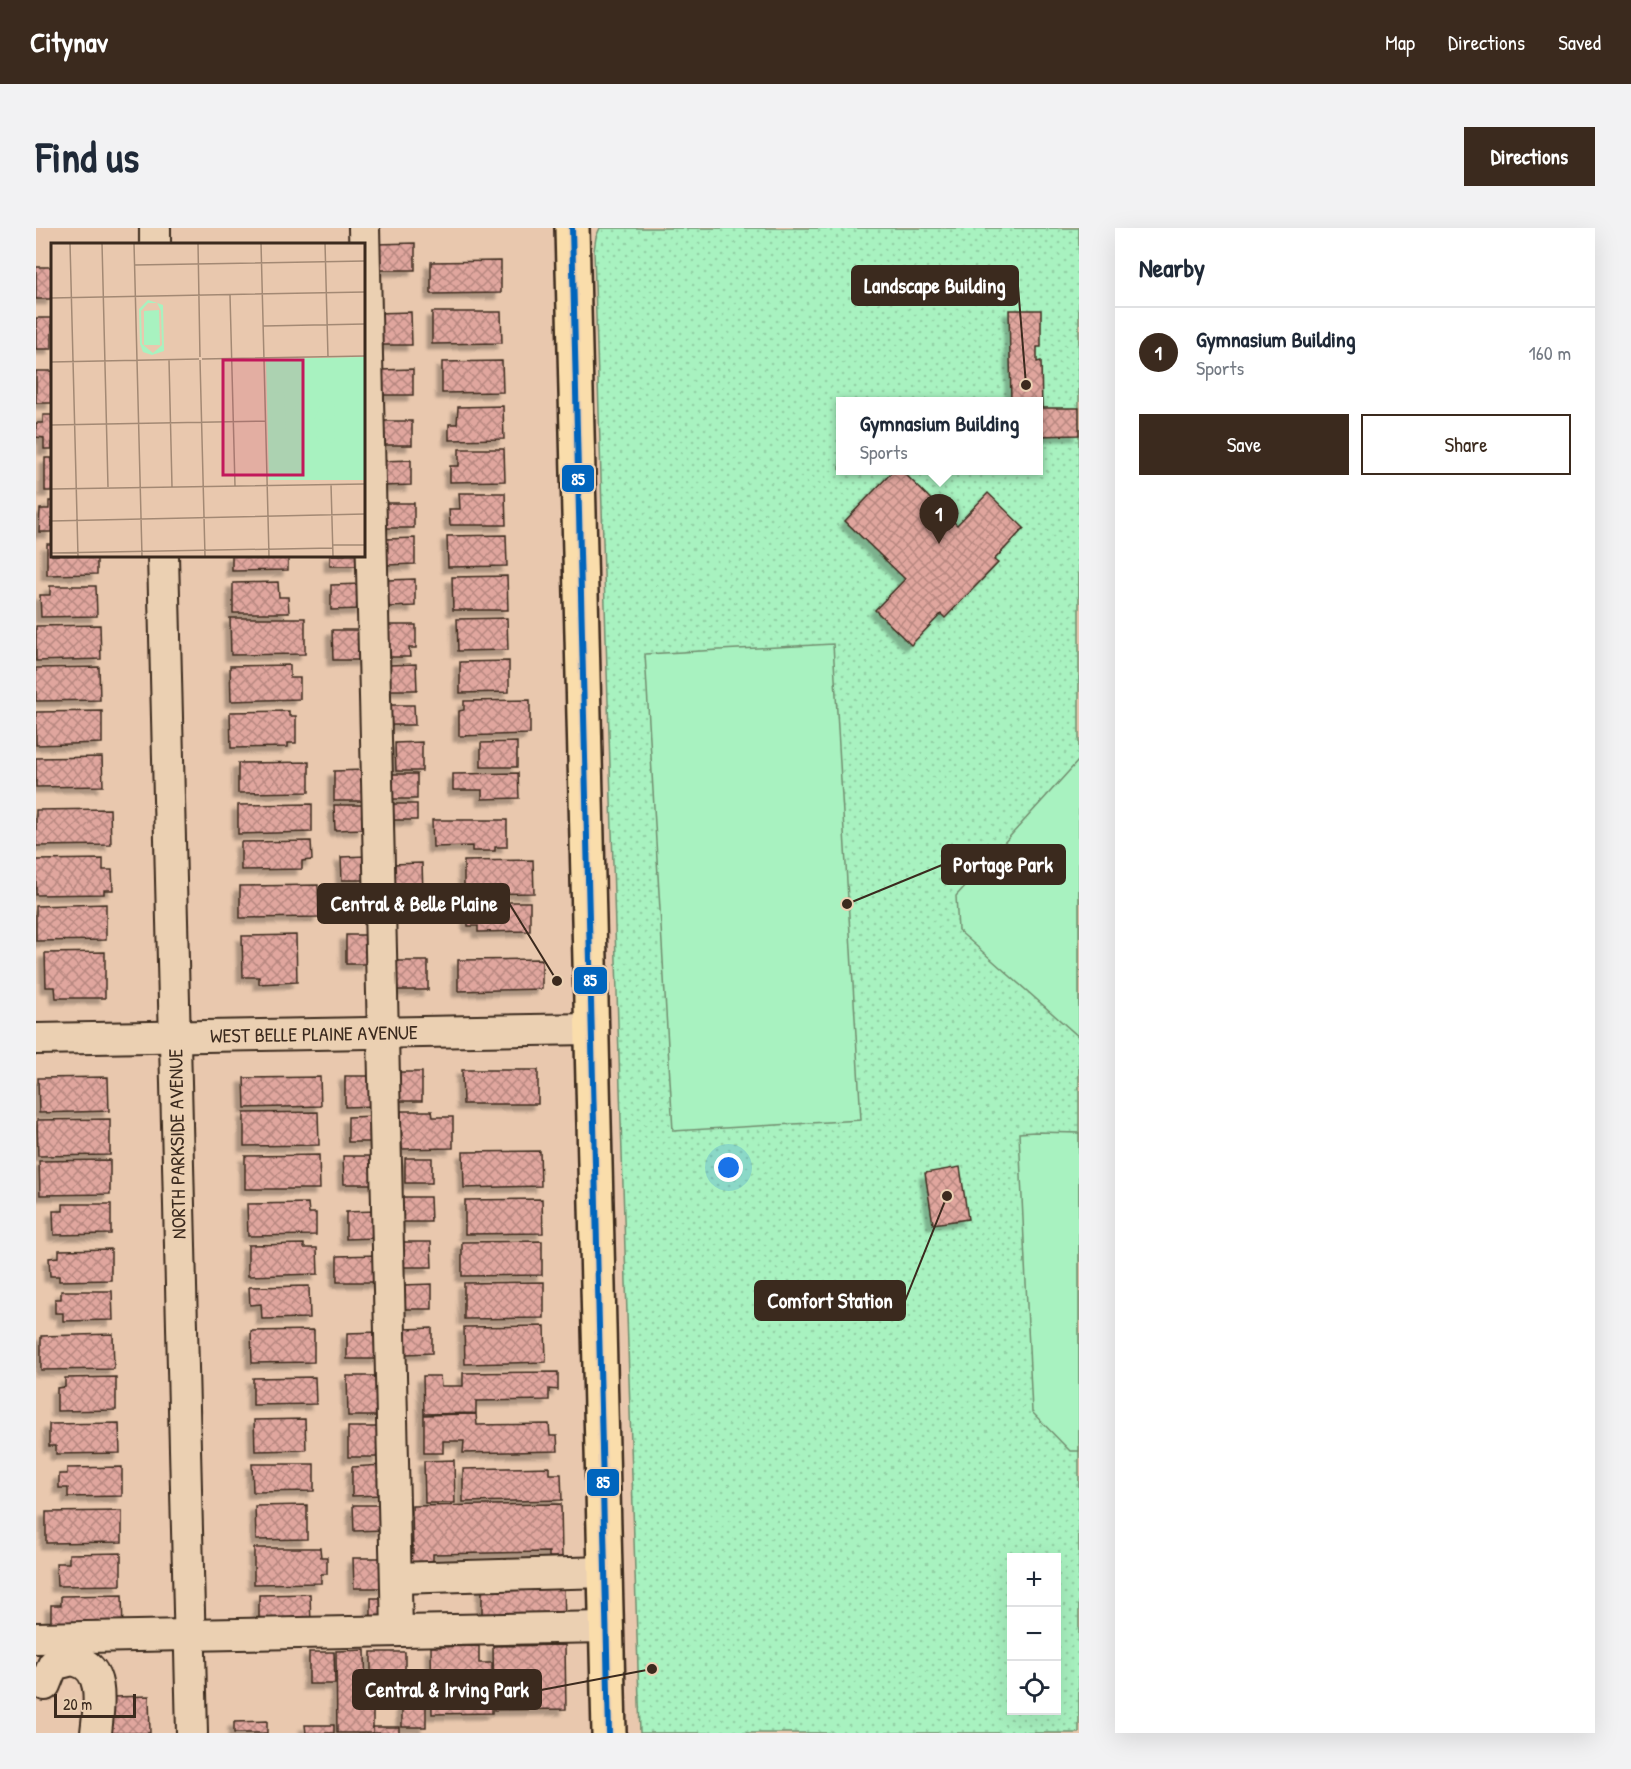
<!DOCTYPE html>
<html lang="en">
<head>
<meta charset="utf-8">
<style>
  body { margin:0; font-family:"Patrick Hand",sans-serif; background:#f2f2f3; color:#1f2937 }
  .controls { position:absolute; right:18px; bottom:18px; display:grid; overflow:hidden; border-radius:0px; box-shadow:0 6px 24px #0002 }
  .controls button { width:54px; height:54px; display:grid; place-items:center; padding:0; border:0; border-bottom:2px solid #e0e1e3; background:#fff; color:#1f2937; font:30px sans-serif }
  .scale { position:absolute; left:18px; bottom:15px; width:82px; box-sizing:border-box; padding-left:6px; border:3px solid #3b2a1e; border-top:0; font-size:16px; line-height:21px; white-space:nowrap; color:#3b2a1e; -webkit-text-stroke:4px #ebd0b2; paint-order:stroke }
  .you { position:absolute; left:693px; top:940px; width:21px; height:21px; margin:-15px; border:4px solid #fff; border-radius:50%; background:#1a73e8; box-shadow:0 0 0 9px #1a73e833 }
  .badge { display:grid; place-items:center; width:39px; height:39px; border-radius:50%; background:#3b2a1e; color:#fff; font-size:20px; font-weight:700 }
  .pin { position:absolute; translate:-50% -50px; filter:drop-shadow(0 2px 3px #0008) }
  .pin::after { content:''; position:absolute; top:32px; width:21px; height:18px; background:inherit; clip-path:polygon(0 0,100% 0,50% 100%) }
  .popup { position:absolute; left:800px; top:169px; width:207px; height:78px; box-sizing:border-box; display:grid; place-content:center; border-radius:0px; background:#fff; filter:drop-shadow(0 2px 4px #0005); font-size:20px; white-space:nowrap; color:#747a83 }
  .popup b { font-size:22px; color:#1f2937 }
  .popup::after { content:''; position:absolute; left:50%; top:100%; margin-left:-12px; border:12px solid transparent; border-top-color:#fff }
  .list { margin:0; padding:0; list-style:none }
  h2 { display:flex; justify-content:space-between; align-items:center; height:78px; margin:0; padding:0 24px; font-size:26px }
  h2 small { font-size:20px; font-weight:400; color:#747a83 }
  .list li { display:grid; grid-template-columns:39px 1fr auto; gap:18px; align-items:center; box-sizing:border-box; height:90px; padding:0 24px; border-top:2px solid #e0e1e3 }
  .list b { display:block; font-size:22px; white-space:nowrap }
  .list p { margin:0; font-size:20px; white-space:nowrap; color:#747a83 }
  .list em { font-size:20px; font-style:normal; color:#747a83 }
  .actions { display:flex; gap:12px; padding:18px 24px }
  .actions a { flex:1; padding:14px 0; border:2px solid #3b2a1e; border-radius:0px; text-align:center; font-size:21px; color:#3b2a1e }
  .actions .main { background:#3b2a1e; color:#fff }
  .icon { flex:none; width:33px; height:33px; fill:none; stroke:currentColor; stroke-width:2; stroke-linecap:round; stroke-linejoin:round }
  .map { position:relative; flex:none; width:1043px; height:1505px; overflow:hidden; border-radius:0px }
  header { display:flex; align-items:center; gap:36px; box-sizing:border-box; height:84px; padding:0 30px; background:#3b2a1e; color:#fff }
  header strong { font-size:28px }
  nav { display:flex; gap:33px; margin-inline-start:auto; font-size:21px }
  .intro { display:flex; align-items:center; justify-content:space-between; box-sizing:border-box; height:144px; padding:0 36px }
  h1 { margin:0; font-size:42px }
  .button { padding:15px 27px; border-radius:0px; background:#3b2a1e; color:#fff; font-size:21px; font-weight:700 }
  main { display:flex; gap:36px; padding:0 36px }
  aside { flex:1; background:#fff; border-radius:0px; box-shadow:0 6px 24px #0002 }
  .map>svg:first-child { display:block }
  .park { fill:url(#park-dots); stroke:#728e6f; stroke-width:1.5; fill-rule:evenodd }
  .pitch { fill:#a8f2c0; stroke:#728e6f; stroke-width:1.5 }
  .building { fill:url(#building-cross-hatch); stroke:#3b2a1e; stroke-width:1.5; filter:url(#shadow) }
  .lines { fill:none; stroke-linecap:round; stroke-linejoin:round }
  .minor-casing { stroke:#3b2a1e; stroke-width:34 }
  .major-casing { stroke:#3b2a1e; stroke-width:38 }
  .minor { stroke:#ebd0b2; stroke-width:30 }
  .major { stroke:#faddab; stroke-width:33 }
  .bus-1-casing { stroke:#ebd0b2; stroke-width:10 }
  .bus-1 { stroke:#0065bd; stroke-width:6 }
  .labels { text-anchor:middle; stroke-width:4.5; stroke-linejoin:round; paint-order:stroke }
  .street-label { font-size:20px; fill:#3b2a1e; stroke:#ebd0b2 }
  .inset-road { fill:none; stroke:#a38974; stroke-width:1.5 }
  .view { fill:#c2185b; fill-opacity:0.15; stroke:#c2185b; stroke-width:3 }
  .inset-edge { fill:none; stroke:#3b2a1e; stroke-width:3 }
  .leader { fill:none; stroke:#3b2a1e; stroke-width:2 }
  .callout-dot { fill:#3b2a1e; stroke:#ebd0b2; stroke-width:2 }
  .callout { fill:#3b2a1e; stroke:#3b2a1e; stroke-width:2 }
  .callout-label { font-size:21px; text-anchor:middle; font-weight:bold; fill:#fff }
  .line-badge { stroke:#ebd0b2; stroke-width:2 }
  .badge-label { font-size:16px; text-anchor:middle; font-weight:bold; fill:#fff }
</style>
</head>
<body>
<header>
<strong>Citynav</strong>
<nav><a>Map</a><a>Directions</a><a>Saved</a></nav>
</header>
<div class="intro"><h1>Find us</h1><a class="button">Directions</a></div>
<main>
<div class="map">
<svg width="1043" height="1505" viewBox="0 0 1043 1505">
  <defs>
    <pattern id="park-dots" width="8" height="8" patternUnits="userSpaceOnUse" patternTransform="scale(1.5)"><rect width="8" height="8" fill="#a8f2c0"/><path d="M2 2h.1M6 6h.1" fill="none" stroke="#92d0a5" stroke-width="1.8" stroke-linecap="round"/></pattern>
    <pattern id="building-cross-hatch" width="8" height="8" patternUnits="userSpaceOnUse" patternTransform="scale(1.5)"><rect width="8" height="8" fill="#e0a69e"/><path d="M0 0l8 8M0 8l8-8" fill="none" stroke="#b78780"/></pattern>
    <filter id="shadow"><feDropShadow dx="-5.5" dy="5.5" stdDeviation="1.5" flood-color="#0004"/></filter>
  </defs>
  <rect width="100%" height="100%" fill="#e9c8ae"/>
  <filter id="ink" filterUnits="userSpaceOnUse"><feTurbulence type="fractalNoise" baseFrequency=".0167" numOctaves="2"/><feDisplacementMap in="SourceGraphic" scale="12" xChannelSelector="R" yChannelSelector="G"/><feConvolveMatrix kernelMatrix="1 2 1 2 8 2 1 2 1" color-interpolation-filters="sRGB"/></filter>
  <g filter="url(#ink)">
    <path class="park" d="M 564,0 L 1043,0 L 1043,1505 L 604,1505 L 558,23 L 560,9 ZM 804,174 L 1002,174 L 1002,242 L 804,242 ZM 975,1330 L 1020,1330 L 1020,1482 L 975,1482 Z"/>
    <g class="pitch">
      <polygon points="797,416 825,892 637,903 609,426"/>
      <polygon points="1043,532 1043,809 922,702 920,668"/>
      <polygon points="999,904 1043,905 1043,1223 1034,1223 996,1184 983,905"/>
    </g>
    <g class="building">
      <polygon points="379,15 379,42 340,42 340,16"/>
      <polygon points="465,33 465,65 395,66 395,34"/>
      <rect x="0" y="39" width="16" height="32"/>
      <polygon points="973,82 1005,82 1005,119 1001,119 1001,134 1005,133 1006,180 1043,180 1043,207 1002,208 1002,174 975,174"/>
      <polygon points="375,84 376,117 341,117 341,85"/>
      <polygon points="396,84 465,84 466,115 396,116"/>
      <rect x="0" y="90" width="16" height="31"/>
      <polygon points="466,133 467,164 406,165 406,134"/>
      <polygon points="377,141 377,167 346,167 345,142"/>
      <rect x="0" y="143" width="16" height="32"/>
      <polygon points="467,178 468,211 413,212 413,196 421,196 422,179"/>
      <polygon points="7,187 16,187 16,221 8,221 8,210 0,209 0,195 7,195"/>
      <rect x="346" y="193" width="30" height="24"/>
      <polygon points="423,221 468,221 469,253 414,254 414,238 423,238"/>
      <rect x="9" y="230" width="7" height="33"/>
      <polygon points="375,232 375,257 348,258 347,233"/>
      <polygon points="858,242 865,242 921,297 952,265 988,300 958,332 962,335 909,390 905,386 875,417 839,382 869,351 809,293"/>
      <polygon points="423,265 469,265 470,297 414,297 413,281 424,281"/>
      <polygon points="13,273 16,273 16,304 3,304 4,281 13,281"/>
      <polygon points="348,275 378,275 378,300 349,300"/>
      <polygon points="470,307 471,338 412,339 411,308"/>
      <polygon points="379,310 379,336 351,337 350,311"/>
      <polygon points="11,316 16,316 16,327 61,327 61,346 11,347"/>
      <polygon points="196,327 252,327 252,342 196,343"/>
      <rect x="294" y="327" width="28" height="11"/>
      <polygon points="471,348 472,382 417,382 416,349"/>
      <polygon points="379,351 379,378 351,379 351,352"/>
      <polygon points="242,354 243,369 252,369 253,385 197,385 197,355"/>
      <polygon points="325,356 325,381 295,382 295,357"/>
      <polygon points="14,358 60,358 61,388 5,389 4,367 14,367"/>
      <polygon points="194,390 269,390 269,426 195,427"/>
      <polygon points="471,390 472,422 422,423 421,391"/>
      <polygon points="64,397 65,431 0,433 0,398"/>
      <polygon points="352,397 380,397 380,420 373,420 374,429 352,429"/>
      <polygon points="296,402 326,402 327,432 297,432"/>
      <polygon points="473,433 473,464 424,465 424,434"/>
      <polygon points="380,436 381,462 353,462 353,437"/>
      <polygon points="254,437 254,450 264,450 264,471 195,473 194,438"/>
      <polygon points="63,439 64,472 0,473 0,440"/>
      <polygon points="494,472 494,506 423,508 423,483 428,482 428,473"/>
      <polygon points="351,477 378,477 379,497 351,497"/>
      <polygon points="66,483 66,515 0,517 0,484"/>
      <polygon points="253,483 253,488 260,488 260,515 252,515 252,519 195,520 194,484"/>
      <polygon points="386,514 386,543 360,543 359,515"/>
      <polygon points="481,514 481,539 445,539 445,515"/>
      <polygon points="66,529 67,558 0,559 0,530"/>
      <polygon points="273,534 273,564 202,565 202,535"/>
      <polygon points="327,542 328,573 298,573 298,543"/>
      <polygon points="482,545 483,570 446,571 446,562 417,562 417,546"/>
      <polygon points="354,546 381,546 381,571 355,571"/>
      <polygon points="276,576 276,604 202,606 202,577"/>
      <polygon points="353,576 381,576 381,592 354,592"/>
      <polygon points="298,577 328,577 327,601 299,602"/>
      <polygon points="74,581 75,617 0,618 0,582"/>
      <polygon points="396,592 471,592 471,619 459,619 459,623 436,623 436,618 397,619"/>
      <polygon points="275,613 276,632 266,633 266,641 205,642 205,614"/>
      <polygon points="330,628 330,652 306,652 305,629"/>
      <polygon points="67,631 67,642 76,642 77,662 68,662 68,666 0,667 0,632"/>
      <polygon points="497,632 498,665 428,666 428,633"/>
      <polygon points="386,635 387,665 356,665 356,636"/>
      <polygon points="282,657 283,689 204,690 204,658"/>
      <polygon points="357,671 381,671 382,688 357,688"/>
      <polygon points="441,674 494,674 494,703 442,704 442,698 432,698 431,681 441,680"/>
      <polygon points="70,676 70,712 0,713 0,678"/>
      <polygon points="260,707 261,754 223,756 223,749 207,749 206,708"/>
      <rect x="310" y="707" width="22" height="29"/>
      <polygon points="69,724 69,770 20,770 19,759 10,759 9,725"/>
      <polygon points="506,731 506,761 422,763 422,732"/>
      <rect x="356" y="733" width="36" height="29"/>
      <polygon points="426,842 502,842 502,876 427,876"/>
      <polygon points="360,844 386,844 386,873 361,873"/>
      <polygon points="309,848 337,848 338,878 309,879"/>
      <polygon points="72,849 73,883 3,885 2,850"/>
      <polygon points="284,849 285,878 209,880 208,850"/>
      <polygon points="365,883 396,883 397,889 417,889 417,920 366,921"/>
      <polygon points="282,884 283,917 208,918 208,885"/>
      <polygon points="338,888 339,914 312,914 312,889"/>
      <polygon points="74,891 74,927 2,928 1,892"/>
      <polygon points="504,923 505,958 428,960 427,924"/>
      <polygon points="283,927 284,961 209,961 209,928"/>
      <polygon points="307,928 339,928 340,956 308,956"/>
      <rect x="369" y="930" width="27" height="25"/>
      <polygon points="74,932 74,966 4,967 3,933"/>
      <polygon points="924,939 932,991 897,996 889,945"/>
      <polygon points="365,969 394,969 395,994 365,994"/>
      <polygon points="506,971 507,1005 429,1006 429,972"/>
      <polygon points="272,975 273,985 280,985 280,1007 212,1008 211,976"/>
      <polygon points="27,976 75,976 75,1006 18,1007 17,983 27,983"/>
      <polygon points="340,983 340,1010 310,1011 310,984"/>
      <polygon points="506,1013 506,1047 426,1048 426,1014"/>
      <polygon points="366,1014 395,1014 396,1039 366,1039"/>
      <polygon points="268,1016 268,1020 281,1020 282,1046 212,1048 212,1017"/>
      <polygon points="75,1021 75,1052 23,1053 23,1048 14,1048 13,1030 23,1029 23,1022"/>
      <polygon points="342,1027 342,1054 301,1054 301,1028"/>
      <polygon points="508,1054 508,1090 428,1091 428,1055"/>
      <polygon points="396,1056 396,1081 368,1081 367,1057"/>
      <polygon points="273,1058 274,1090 226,1091 225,1076 214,1077 213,1059"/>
      <polygon points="25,1063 76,1063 77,1092 27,1093 27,1085 19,1085 19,1071 25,1071"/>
      <polygon points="509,1098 510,1134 429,1136 428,1099"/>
      <polygon points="396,1100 396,1125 369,1126 369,1101"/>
      <polygon points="278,1102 278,1134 216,1135 215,1103"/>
      <polygon points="342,1104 342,1131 311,1131 311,1105"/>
      <polygon points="77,1106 78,1141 5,1142 5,1108"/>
      <polygon points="522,1144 522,1162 513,1161 513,1172 440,1173 440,1185 388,1186 387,1148 404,1148 405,1158 427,1158 427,1145"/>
      <polygon points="311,1148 343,1148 344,1188 312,1188"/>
      <polygon points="80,1149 80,1182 21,1183 21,1160 29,1159 29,1150"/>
      <polygon points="279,1149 280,1176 217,1177 217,1150"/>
      <polygon points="440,1186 441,1197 513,1196 514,1208 521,1208 522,1223 427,1225 428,1213 407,1213 407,1225 388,1225 388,1187"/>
      <polygon points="269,1191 270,1222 219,1223 218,1192"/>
      <polygon points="83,1195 84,1225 20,1226 20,1218 13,1218 13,1196"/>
      <rect x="312" y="1199" width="31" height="30"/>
      <polygon points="418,1232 419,1275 389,1275 388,1233"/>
      <polygon points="216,1236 278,1236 278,1263 217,1264"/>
      <polygon points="346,1237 346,1267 316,1268 316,1239"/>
      <polygon points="86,1239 86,1268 32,1269 32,1260 23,1260 23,1246 31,1246 31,1240"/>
      <polygon points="513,1239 513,1246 525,1246 526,1272 427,1274 427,1241"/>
      <polygon points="525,1276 526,1329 513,1329 513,1324 397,1326 397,1343 373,1344 372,1325 377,1325 376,1278"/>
      <polygon points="271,1277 271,1311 220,1312 219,1278"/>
      <polygon points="317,1277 346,1277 346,1302 318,1303"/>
      <polygon points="86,1283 86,1314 10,1315 10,1284"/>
      <polygon points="218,1320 284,1320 285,1329 291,1329 291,1346 285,1346 285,1355 218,1356"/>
      <polygon points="85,1325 85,1357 21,1358 20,1335 33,1335 33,1326"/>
      <polygon points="317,1330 349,1330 349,1360 318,1360"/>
      <polygon points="528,1356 529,1394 446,1395 446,1357"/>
      <polygon points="274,1366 275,1397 223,1397 223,1367"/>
      <polygon points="86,1367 87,1402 27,1403 26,1394 15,1395 15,1377 25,1377 25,1368"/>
      <polygon points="335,1370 351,1370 351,1395 335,1396"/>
      <polygon points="529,1417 530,1481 458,1482 457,1418"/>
      <polygon points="443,1418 443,1435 456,1435 456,1485 396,1486 395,1419"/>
      <polygon points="329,1422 330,1482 337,1481 337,1505 301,1505 300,1423"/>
      <polygon points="273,1424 298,1424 299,1456 273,1456"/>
      <polygon points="335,1424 369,1424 369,1451 335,1452"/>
      <rect x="366" y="1467" width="24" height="32"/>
      <polygon points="113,1468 114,1505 73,1505 73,1497 77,1497 77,1469"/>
      <polygon points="231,1493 231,1505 198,1505 198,1494"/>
      <polygon points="269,1497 298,1497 298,1505 270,1505"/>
      <rect x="337" y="1499" width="26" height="6"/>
    </g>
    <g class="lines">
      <g class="minor-casing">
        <g id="minor">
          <polyline points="119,0 119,16"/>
          <polyline points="328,0 361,1403"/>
          <polyline points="127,327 156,1505"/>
          <polyline points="0,811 555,801"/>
          <polyline points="360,1350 569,1344"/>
          <polyline points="0,1410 570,1399"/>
          <path d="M 9,1457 L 17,1437 C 23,1436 34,1431 40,1433 C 71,1440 62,1483 60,1505"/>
        </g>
      </g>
      <g class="major-casing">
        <polyline id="major" points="536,0 573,1505"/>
      </g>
      <use href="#minor" class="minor"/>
      <use href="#major" class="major"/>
      <g class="bus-1-casing">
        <polyline id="bus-1" points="536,0 573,1505"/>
      </g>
      <use href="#bus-1" class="bus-1"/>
    </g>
  </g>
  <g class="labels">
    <g class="street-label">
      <text transform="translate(278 806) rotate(-1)" y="7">WEST BELLE PLAINE AVENUE</text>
      <text transform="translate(141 916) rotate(-91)" y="7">NORTH PARKSIDE AVENUE</text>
    </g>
  </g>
  <g transform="translate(15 15)">
    <rect width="314" height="314" fill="#e9c8ae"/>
    <path d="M 313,114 L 313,237 L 218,237 L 215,116 Z" fill="#a8f2c0"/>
    <path d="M 97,57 L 112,62 L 113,108 L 101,112 L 92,109 L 89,101 L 88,66 ZM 97,60 L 106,60 L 110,68 L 111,102 L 102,110 L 91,101 L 90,68 ZM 108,67 L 109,102 L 93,102 L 93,68 ZM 262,139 L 276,150 L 267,157 L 255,156 L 261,168 L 256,182 L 242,168 ZM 233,149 L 235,185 L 221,186 L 218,150 ZM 283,158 L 284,176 L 263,177 L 269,163 ZM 264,179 L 284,183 L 283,201 L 268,194 ZM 247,186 L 265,193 L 272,210 L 251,210 Z" fill="#a8f2c0" fill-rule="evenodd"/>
    <path class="inset-road" d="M 19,0 L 27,313M 51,0 L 57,244M 83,0 L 91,313M 147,0 L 149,114M 210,0 L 218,313M 274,0 L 277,114M 83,22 L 314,18M 179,52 L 184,243M 0,55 L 314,49M 212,83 L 314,81M 151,116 L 314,113M 118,117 L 121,244M 149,117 L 154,313M 0,119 L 148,116M 0,182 L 214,178M 280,241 L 282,313M 0,246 L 314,241M 0,278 L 314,271M 281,302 L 314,302M 0,310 L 282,305"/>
    <path class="view" d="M 172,117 L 252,117 L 252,232 L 172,232 Z"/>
    <rect width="314" height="314" class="inset-edge"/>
  </g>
  <path class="leader" d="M990 157L982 58M811 676L906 637M521 753L473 675M911 968L869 1073M616 1441L505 1462"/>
  <g class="callout-dot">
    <circle cx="990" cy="157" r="6"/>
    <circle cx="811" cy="676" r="6"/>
    <circle cx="521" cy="753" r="6"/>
    <circle cx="911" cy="968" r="6"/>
    <circle cx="616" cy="1441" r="6"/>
  </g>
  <g class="callout">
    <rect x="816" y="38" width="166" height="39" rx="6"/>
    <rect x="906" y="617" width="123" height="39" rx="6"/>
    <rect x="282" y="656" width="191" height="39" rx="6"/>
    <rect x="719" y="1053" width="150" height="39" rx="6"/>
    <rect x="317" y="1442" width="188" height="39" rx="6"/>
  </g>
  <g class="callout-label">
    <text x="899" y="65">Landscape Building</text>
    <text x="967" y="644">Portage Park</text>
    <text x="378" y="683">Central &amp; Belle Plaine</text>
    <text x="794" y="1080">Comfort Station</text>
    <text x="411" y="1469">Central &amp; Irving Park</text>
  </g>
  <g class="line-badge">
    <rect x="525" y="236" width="34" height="29" rx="6" fill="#0065bd"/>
    <rect x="537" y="738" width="35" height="29" rx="6" fill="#0065bd"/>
    <rect x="550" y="1240" width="34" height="29" rx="6" fill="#0065bd"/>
  </g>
  <g class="badge-label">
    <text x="542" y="257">85</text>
    <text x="554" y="758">85</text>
    <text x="567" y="1260">85</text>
  </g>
</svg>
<div class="controls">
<button>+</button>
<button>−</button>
<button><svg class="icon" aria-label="locate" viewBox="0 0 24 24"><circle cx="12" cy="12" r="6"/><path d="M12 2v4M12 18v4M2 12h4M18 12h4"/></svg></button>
</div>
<div class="scale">20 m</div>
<div class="you"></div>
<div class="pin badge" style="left:903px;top:316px">1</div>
<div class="popup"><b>Gymnasium Building</b>Sports</div>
</div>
<aside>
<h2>Nearby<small></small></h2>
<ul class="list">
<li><span class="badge">1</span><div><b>Gymnasium Building</b><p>Sports</p></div><em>160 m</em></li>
</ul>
<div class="actions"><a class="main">Save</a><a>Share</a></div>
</aside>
</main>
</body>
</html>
